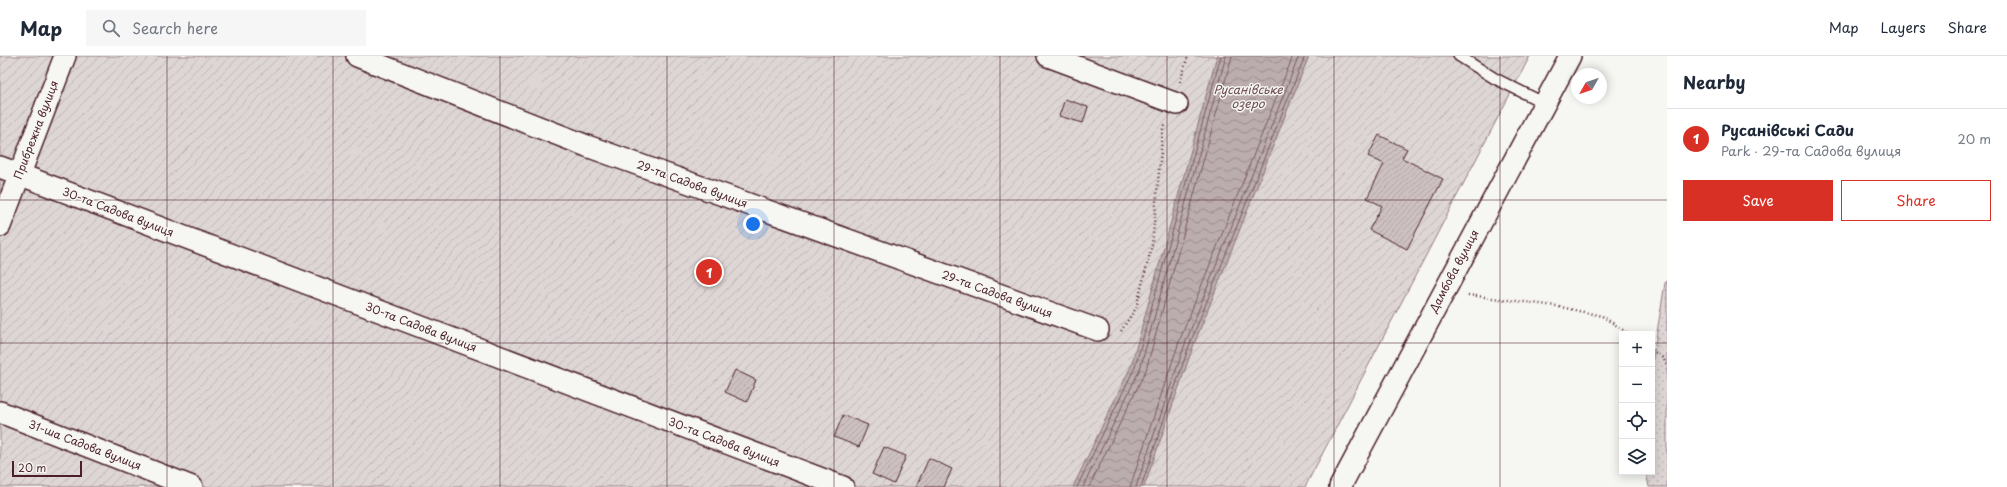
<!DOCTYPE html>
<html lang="en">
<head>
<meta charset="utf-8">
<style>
  body { margin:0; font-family:"Playpen Sans",sans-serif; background:#f6f6f7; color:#1f2937 }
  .controls { position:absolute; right:12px; bottom:12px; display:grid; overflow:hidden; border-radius:0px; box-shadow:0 2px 10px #0003 }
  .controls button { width:36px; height:36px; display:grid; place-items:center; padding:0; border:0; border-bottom:1px solid #e0e1e3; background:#fff; color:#1f2937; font:20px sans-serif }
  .compass { position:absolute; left:1571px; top:12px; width:36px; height:36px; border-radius:50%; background:#fff; box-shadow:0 2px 10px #0003; rotate:230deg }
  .scale { position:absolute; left:12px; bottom:10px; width:70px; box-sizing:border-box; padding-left:4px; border:2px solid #4a1f2b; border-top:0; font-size:11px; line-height:14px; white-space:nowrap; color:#4a1f2b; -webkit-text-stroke:3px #f6f6f2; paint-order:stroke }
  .you { position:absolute; left:753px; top:168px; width:14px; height:14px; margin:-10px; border:3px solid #fff; border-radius:50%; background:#1a73e8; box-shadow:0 0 0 6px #1a73e833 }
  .badge { display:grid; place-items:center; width:26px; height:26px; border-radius:50%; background:#d93025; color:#fff; font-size:13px; font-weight:700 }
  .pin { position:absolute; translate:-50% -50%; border:2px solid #fff; box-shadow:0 1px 4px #0006 }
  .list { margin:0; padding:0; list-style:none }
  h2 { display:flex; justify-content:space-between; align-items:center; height:52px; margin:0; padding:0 16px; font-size:17px }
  h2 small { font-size:13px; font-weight:400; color:#747a83 }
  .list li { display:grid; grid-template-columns:26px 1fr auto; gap:12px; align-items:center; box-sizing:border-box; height:60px; padding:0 16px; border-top:1px solid #e0e1e3 }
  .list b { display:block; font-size:15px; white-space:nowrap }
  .list p { margin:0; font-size:13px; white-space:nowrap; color:#747a83 }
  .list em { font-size:13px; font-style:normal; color:#747a83 }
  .actions { display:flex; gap:8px; padding:12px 16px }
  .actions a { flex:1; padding:9px 0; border:1px solid #d93025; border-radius:0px; text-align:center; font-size:14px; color:#d93025 }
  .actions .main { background:#d93025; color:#fff }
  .icon { flex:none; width:22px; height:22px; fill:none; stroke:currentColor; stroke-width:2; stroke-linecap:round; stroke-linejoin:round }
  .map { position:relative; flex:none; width:1667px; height:431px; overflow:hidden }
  header { display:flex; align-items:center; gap:24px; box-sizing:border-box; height:56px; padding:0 20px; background:#fff; border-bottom:1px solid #e0e1e3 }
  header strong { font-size:19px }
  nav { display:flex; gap:22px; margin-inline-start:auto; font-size:14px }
  .search { width:280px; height:36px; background:#f6f6f7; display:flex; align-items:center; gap:10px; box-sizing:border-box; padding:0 14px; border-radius:0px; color:#747a83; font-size:15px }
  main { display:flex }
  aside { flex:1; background:#fff }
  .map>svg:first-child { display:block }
  .grass { fill:url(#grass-dots); stroke:#947a80 }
  .garden { fill:url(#garden-furrows); stroke:#947a80 }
  .water { fill:url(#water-waves); stroke:#8e747a }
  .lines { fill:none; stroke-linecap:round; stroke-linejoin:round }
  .shore { stroke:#77585f; stroke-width:1 }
  .building { fill:url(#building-hatch); stroke:#4a1f2b }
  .service-casing { stroke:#4a1f2b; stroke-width:13 }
  .minor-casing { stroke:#4a1f2b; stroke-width:24 }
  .path { stroke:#4a1f2b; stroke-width:2.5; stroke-dasharray:1 3; stroke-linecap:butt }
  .service { stroke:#f6f6f2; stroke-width:10 }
  .minor { stroke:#f6f6f2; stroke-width:21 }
  .grid { fill:none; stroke:#4a1f2b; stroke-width:1; stroke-opacity:0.55 }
  .labels { text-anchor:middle; stroke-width:3; stroke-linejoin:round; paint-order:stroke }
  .street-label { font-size:11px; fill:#4a1f2b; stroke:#f6f6f2 }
  .water-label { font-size:12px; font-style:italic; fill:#6c4a52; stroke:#f6f6f2 }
</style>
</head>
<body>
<header>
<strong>Map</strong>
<div class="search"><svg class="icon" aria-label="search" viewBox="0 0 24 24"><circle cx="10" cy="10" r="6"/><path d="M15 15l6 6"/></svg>Search here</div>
<nav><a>Map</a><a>Layers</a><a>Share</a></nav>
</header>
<main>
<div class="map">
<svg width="1667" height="431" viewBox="0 0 1667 431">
  <defs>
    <pattern id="grass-dots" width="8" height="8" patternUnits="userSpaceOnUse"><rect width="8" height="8" fill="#ddd6d5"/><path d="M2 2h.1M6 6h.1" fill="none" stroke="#bfb7b7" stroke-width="1.8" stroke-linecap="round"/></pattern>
    <pattern id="garden-furrows" width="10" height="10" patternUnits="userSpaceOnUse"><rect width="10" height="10" fill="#ddd6d5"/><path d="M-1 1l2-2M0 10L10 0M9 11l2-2" fill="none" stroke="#bfb7b7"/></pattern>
    <pattern id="water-waves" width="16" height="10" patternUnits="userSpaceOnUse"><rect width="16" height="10" fill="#bbadae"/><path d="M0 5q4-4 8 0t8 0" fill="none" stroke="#9a8c8e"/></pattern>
    <pattern id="building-hatch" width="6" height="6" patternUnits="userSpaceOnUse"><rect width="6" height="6" fill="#ccc1c0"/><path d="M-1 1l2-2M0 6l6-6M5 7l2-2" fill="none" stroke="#b1a5a5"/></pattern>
  </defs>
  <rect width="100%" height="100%" fill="#f6f6f2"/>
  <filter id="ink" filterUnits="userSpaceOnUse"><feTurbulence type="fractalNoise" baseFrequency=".025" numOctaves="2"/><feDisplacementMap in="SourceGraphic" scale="8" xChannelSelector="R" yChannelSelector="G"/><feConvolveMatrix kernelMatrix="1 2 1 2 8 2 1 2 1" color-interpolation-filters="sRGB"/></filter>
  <g filter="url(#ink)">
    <polygon class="grass" points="1667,225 1667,431 1649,431 1646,416 1652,416 1652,307 1665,227"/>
    <polygon class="garden" points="0,0 1530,0 1305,431 0,431"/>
    <polygon class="water" points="1217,0 1309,0 1193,291 1144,431 1073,431 1131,310"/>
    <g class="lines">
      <g class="shore">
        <polyline points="1077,431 1135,311 1221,0"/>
        <polyline points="1083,431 1140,313 1226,0"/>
        <polyline points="1089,431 1146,314 1232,0"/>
        <polyline points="1130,431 1179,286 1293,0"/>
        <polyline points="1136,431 1185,288 1299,0"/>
        <polyline points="1141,431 1189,290 1305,0"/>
      </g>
    </g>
    <g class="building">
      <polygon points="1065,43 1088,51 1083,67 1059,60"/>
      <polygon points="1379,79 1407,93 1402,102 1443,123 1407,193 1369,174 1382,150 1367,142 1384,108 1368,100"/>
      <polygon points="735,314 756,324 747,346 725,336"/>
      <polygon points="843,359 868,369 859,391 834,381"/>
      <polygon points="884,391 906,400 894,428 872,418"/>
      <polygon points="929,402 952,413 944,431 916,431"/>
    </g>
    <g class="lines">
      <g class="service-casing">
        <polyline id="service" points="1459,0 1494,22 1544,47"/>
      </g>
      <g class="minor-casing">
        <g id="minor">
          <polyline points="357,0 587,90 1098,274"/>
          <polyline points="1048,0 1177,48"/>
          <polyline points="0,111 843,431"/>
          <polyline points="0,170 65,0"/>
          <polyline points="0,356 192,431"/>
          <polyline points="1340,431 1570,0"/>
        </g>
      </g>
      <g class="path">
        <polyline points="1180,26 1188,0"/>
        <polyline points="1468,239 1556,250 1602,260 1629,278"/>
        <polyline points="1121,275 1136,252 1152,189 1163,73 1166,68"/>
        <polyline points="1652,294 1663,302 1667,310"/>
      </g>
      <use href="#service" class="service"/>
      <use href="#minor" class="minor"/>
    </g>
  </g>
  <path class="grid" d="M 167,0 L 167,431M 333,0 L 333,431M 500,0 L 500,431M 667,0 L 667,431M 834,0 L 834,431M 1000,0 L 1000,431M 1167,0 L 1167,431M 1334,0 L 1334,431M 1500,0 L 1500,431M 0,144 L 1667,144M 0,287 L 1622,287M 1652,287 L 1667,287"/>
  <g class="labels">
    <g class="street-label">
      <text transform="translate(36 74) rotate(-69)" y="4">Прибрежна вулиця</text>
      <text transform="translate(692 128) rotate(20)" y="4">29-та Садова вулиця</text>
      <text transform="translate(118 156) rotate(21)" y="4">30-та Садова вулиця</text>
      <text transform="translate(1454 215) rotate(-62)" y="4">Дамбова вулиця</text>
      <text transform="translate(997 238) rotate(20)" y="4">29-та Садова вулиця</text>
      <text transform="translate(421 271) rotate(21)" y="4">30-та Садова вулиця</text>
      <text transform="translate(724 386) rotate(21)" y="4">30-та Садова вулиця</text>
      <text transform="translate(85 389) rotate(21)" y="4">31-ша Садова вулиця</text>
    </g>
    <g class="water-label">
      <text x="1248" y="38">Русанівське<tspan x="1248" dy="14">озеро</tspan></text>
    </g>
  </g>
</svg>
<div class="controls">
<button>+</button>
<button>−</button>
<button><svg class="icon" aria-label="locate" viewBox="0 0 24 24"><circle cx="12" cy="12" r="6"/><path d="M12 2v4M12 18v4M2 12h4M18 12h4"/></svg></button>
<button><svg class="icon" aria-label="layers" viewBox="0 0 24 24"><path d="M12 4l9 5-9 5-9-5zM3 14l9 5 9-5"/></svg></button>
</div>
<svg class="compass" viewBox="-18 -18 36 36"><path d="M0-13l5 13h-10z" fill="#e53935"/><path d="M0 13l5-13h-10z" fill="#747a83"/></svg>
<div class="scale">20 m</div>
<div class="you"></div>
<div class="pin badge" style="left:709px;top:216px">1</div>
</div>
<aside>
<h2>Nearby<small></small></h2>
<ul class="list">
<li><span class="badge">1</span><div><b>Русанівські Сади</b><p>Park · 29-та Садова вулиця</p></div><em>20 m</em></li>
</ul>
<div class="actions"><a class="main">Save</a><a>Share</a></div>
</aside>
</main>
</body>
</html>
